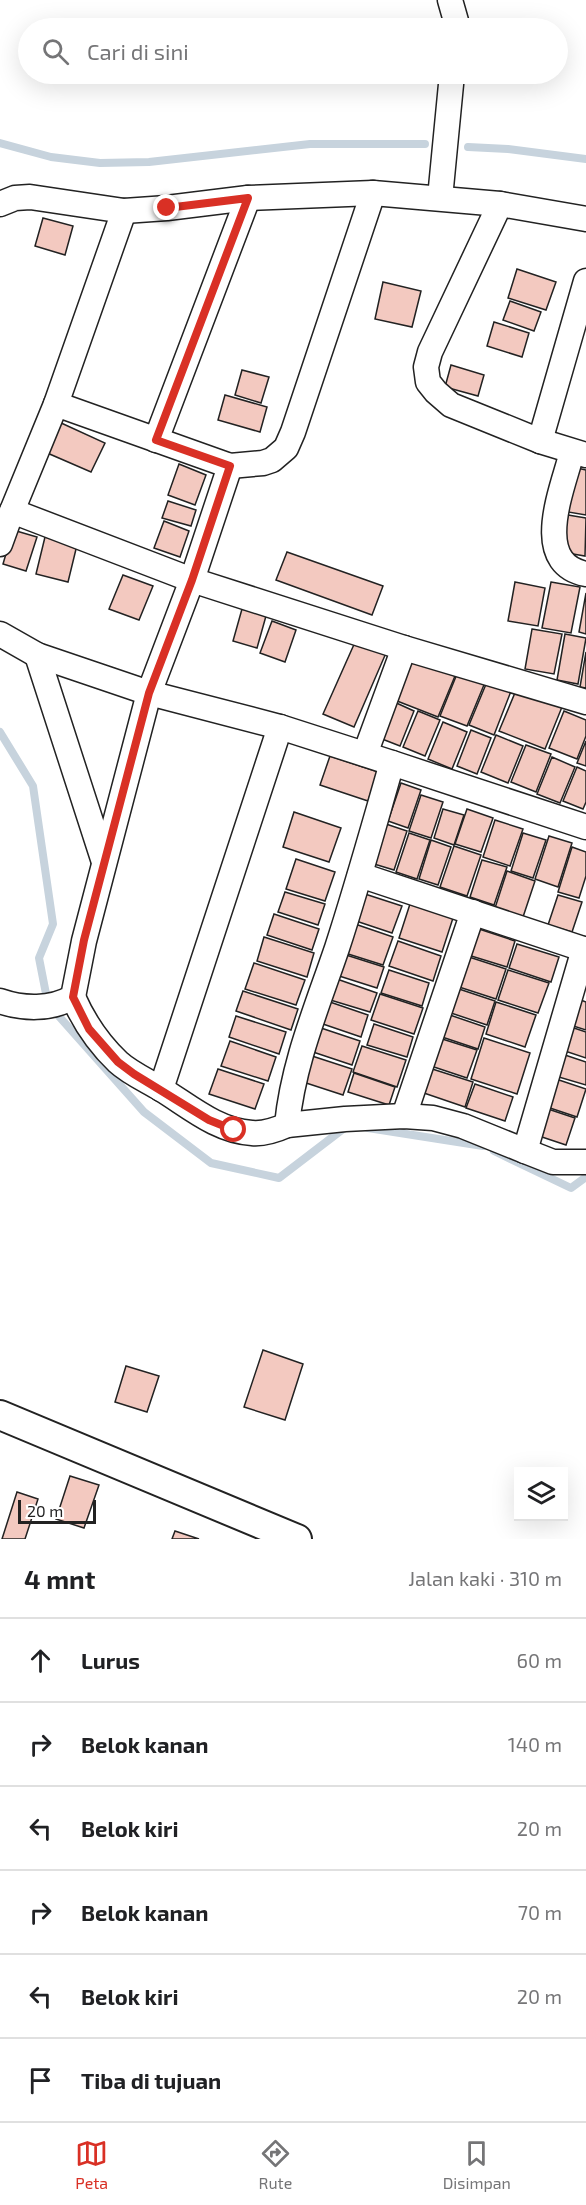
<!DOCTYPE html>
<html lang="id">
<head>
<meta charset="utf-8">
<style>
  body { margin:0; font-family:"Exo 2",sans-serif; background:#f2f2f2; color:#202124 }
  .controls { position:absolute; right:18px; bottom:18px; display:grid; overflow:hidden; border-radius:0px; box-shadow:0 6px 24px #0002 }
  .controls button { width:54px; height:54px; display:grid; place-items:center; padding:0; border:0; border-bottom:2px solid #e0e0e0; background:#fff; color:#202124; font:30px sans-serif }
  .scale { position:absolute; left:18px; bottom:15px; width:78px; box-sizing:border-box; padding-left:6px; border:3px solid #222; border-top:0; font-size:16px; line-height:21px; white-space:nowrap; color:#222; -webkit-text-stroke:4px #fff; paint-order:stroke }
  .stop { position:absolute; width:18px; height:18px; margin:-14px; border:4px solid #d93025; border-radius:50%; background:#fff }
  .stop.end { background:#d93025; border-color:#fff; box-shadow:0 2px 6px #0008 }
  .list { margin:0; padding:0; list-style:none }
  h2 { display:flex; justify-content:space-between; align-items:center; height:78px; margin:0; padding:0 24px; font-size:26px }
  h2 small { font-size:20px; font-weight:400; color:#757577 }
  .list li { display:grid; grid-template-columns:39px 1fr auto; gap:18px; align-items:center; box-sizing:border-box; height:84px; padding:0 24px; border-top:2px solid #e0e0e0 }
  .list b { display:block; font-size:22px; white-space:nowrap }
  .list em { font-size:20px; font-style:normal; color:#757577 }
  .icon { flex:none; width:33px; height:33px; fill:none; stroke:currentColor; stroke-width:2; stroke-linecap:round; stroke-linejoin:round }
  .map { position:relative; flex:none; width:586px; height:1539px; overflow:hidden }
  .search { position:absolute; background:#fff; box-shadow:0 6px 24px #0002; left:18px; right:18px; top:18px; height:66px; display:flex; align-items:center; gap:15px; box-sizing:border-box; padding:0 21px; border-radius:33px; color:#757577; font-size:22px }
  .sheet { height:582px; background:#fff }
  nav { display:flex; justify-content:space-around; align-items:center; box-sizing:border-box; height:84px; border-top:2px solid #e0e0e0; background:#fff; font-size:16px; color:#757577 }
  nav a { display:grid; justify-items:center; gap:3px }
  nav .on { color:#d93025 }
  .map>svg:first-child { display:block }
  .lines { fill:none; stroke-linecap:round; stroke-linejoin:round }
  .stream { stroke:#c7d3dd; stroke-width:8 }
  .building { fill:#f3c9c0; stroke:#222; stroke-width:1.5 }
  .minor-casing { stroke:#222; stroke-width:27 }
  .tertiary-casing { stroke:#222; stroke-width:32 }
  .minor { stroke:#fff; stroke-width:24 }
  .tertiary { stroke:#fff; stroke-width:28 }
  .route { stroke:#d93025; stroke-width:8 }
</style>
</head>
<body>
<div class="map">
<svg width="586" height="1539" viewBox="0 0 586 1539">
  <rect width="100%" height="100%" fill="#fff"/>
  <g class="lines">
    <g class="stream">
      <polyline points="0,143 51,157 100,163 149,162 310,144 425,144"/>
      <polyline points="468,147 508,149 586,159"/>
      <polyline points="0,732 33,786 53,924 39,958 48,1004 144,1112 211,1163 279,1178 347,1126"/>
      <polyline points="368,1128 483,1146"/>
      <polyline points="494,1151 571,1188 586,1177"/>
    </g>
  </g>
  <g class="building">
    <polygon points="43,218 73,226 65,255 35,246"/>
    <polygon points="517,269 556,282 546,310 508,298"/>
    <polygon points="383,282 421,291 412,327 375,319"/>
    <polygon points="510,301 541,312 534,331 503,320"/>
    <polygon points="494,322 529,333 522,357 487,346"/>
    <polygon points="451,365 484,375 478,396 445,387"/>
    <polygon points="242,370 269,377 261,403 235,395"/>
    <polygon points="225,395 267,407 260,432 218,420"/>
    <polygon points="59,422 105,443 91,472 45,452"/>
    <polygon points="179,464 206,475 195,505 168,495"/>
    <polygon points="577,468 586,470 586,515 568,512"/>
    <polygon points="168,501 196,510 191,526 162,518"/>
    <polygon points="568,515 586,518 585,556 561,552"/>
    <polygon points="164,521 189,531 180,557 154,548"/>
    <polygon points="13,530 37,537 26,571 3,564"/>
    <polygon points="45,537 77,545 68,582 36,574"/>
    <polygon points="287,552 383,586 372,615 276,580"/>
    <polygon points="123,575 153,586 139,620 109,609"/>
    <polygon points="515,582 545,588 538,626 508,621"/>
    <polygon points="551,582 580,587 571,633 542,628"/>
    <polygon points="586,593 586,634 579,632"/>
    <polygon points="242,609 266,616 257,648 233,641"/>
    <polygon points="272,621 296,630 285,662 260,653"/>
    <polygon points="532,629 562,634 554,674 525,669"/>
    <polygon points="565,634 586,638 578,684 557,680"/>
    <polygon points="356,640 386,653 354,727 323,714"/>
    <polygon points="586,652 586,688 580,687"/>
    <polygon points="409,657 455,676 438,717 392,699"/>
    <polygon points="459,669 486,680 467,726 440,716"/>
    <polygon points="489,677 513,686 494,735 469,725"/>
    <polygon points="517,688 562,707 545,749 499,731"/>
    <polygon points="392,701 414,711 400,746 377,737"/>
    <polygon points="418,711 440,720 425,756 403,747"/>
    <polygon points="564,711 586,720 586,736 577,759 549,748"/>
    <polygon points="443,722 467,732 452,769 428,759"/>
    <polygon points="471,730 491,738 477,774 457,766"/>
    <polygon points="496,735 523,746 508,783 481,772"/>
    <polygon points="586,741 586,766 577,763"/>
    <polygon points="526,745 551,754 536,792 511,782"/>
    <polygon points="330,756 378,772 368,801 320,785"/>
    <polygon points="552,757 575,767 560,803 537,794"/>
    <polygon points="577,767 586,771 586,802 583,809 563,801"/>
    <polygon points="401,783 421,790 408,828 388,821"/>
    <polygon points="421,795 443,802 431,838 409,831"/>
    <polygon points="443,809 464,815 454,845 434,838"/>
    <polygon points="467,809 493,818 481,852 455,844"/>
    <polygon points="294,812 341,828 329,862 283,847"/>
    <polygon points="495,820 523,829 510,866 483,857"/>
    <polygon points="386,824 407,831 394,870 374,864"/>
    <polygon points="409,833 430,840 417,879 396,872"/>
    <polygon points="523,833 546,840 533,878 511,871"/>
    <polygon points="549,836 572,843 558,887 535,879"/>
    <polygon points="431,840 451,847 438,885 419,879"/>
    <polygon points="454,846 481,855 467,896 440,887"/>
    <polygon points="572,847 586,852 586,876 579,898 558,892"/>
    <polygon points="296,859 335,872 325,901 286,889"/>
    <polygon points="482,860 507,867 494,905 470,897"/>
    <polygon points="507,871 535,881 523,917 495,908"/>
    <polygon points="285,892 325,904 318,925 278,912"/>
    <polygon points="365,894 402,906 392,933 356,921"/>
    <polygon points="558,895 582,902 572,932 548,925"/>
    <polygon points="410,904 453,918 442,952 399,938"/>
    <polygon points="274,914 319,929 312,950 267,935"/>
    <polygon points="355,924 393,937 383,965 345,953"/>
    <polygon points="476,928 515,941 507,967 468,955"/>
    <polygon points="264,937 314,953 307,977 257,961"/>
    <polygon points="398,941 441,956 433,981 389,966"/>
    <polygon points="517,944 559,957 551,982 509,968"/>
    <polygon points="343,954 384,967 377,988 336,975"/>
    <polygon points="466,956 506,969 496,999 456,986"/>
    <polygon points="254,963 305,980 296,1005 245,989"/>
    <polygon points="389,970 429,983 422,1006 381,993"/>
    <polygon points="508,970 549,983 538,1013 498,1000"/>
    <polygon points="334,978 377,993 370,1012 327,999"/>
    <polygon points="453,987 495,1001 487,1025 445,1011"/>
    <polygon points="243,991 298,1009 291,1030 236,1011"/>
    <polygon points="380,994 423,1008 414,1034 371,1020"/>
    <polygon points="576,998 586,1002 586,1030 567,1024"/>
    <polygon points="327,1001 368,1015 361,1037 320,1023"/>
    <polygon points="496,1002 536,1015 525,1047 486,1034"/>
    <polygon points="444,1013 485,1027 478,1049 436,1035"/>
    <polygon points="236,1016 286,1032 279,1054 229,1037"/>
    <polygon points="374,1024 413,1037 407,1057 367,1045"/>
    <polygon points="568,1026 586,1032 586,1058 559,1049"/>
    <polygon points="318,1027 360,1041 352,1065 310,1051"/>
    <polygon points="436,1037 477,1050 467,1078 428,1065"/>
    <polygon points="484,1038 530,1053 517,1094 471,1079"/>
    <polygon points="230,1041 276,1057 268,1081 221,1066"/>
    <polygon points="362,1046 406,1060 397,1087 353,1072"/>
    <polygon points="559,1053 586,1062 586,1085 552,1075"/>
    <polygon points="309,1055 352,1069 343,1095 300,1081"/>
    <polygon points="426,1067 473,1082 465,1107 418,1091"/>
    <polygon points="218,1069 264,1084 255,1109 209,1094"/>
    <polygon points="354,1073 395,1087 389,1105 348,1092"/>
    <polygon points="550,1077 586,1089 577,1117 541,1105"/>
    <polygon points="475,1084 513,1097 505,1121 466,1108"/>
    <polygon points="545,1108 575,1118 566,1145 536,1135"/>
    <polygon points="263,1350 303,1364 285,1420 244,1407"/>
    <polygon points="126,1366 159,1376 147,1412 115,1402"/>
    <polygon points="70,1476 99,1485 84,1528 56,1519"/>
    <polygon points="17,1492 38,1499 25,1539 2,1539"/>
    <polygon points="175,1531 199,1539 172,1539"/>
  </g>
  <g class="lines">
    <g class="minor-casing">
      <g id="minor">
        <polyline points="450,0 456,21 456,28"/>
        <polyline points="440,198 452,74"/>
        <polyline points="0,204 15,198 30,197 124,211 167,208 248,198 373,193 500,204"/>
        <polyline points="586,219 500,204 430,352 426,367 428,382 436,392 451,405 540,441 586,455"/>
        <polyline points="56,404 230,466 263,463 272,460 286,448 293,432 373,193"/>
        <polyline points="156,440 248,198"/>
        <polyline points="540,441 586,281"/>
        <path d="M 572,452 C 563,488 530,563 586,574"/>
        <polyline points="12,511 56,404 124,211"/>
        <polyline points="0,544 12,511 192,580 404,648 586,702"/>
        <polyline points="0,634 37,655 149,693 280,727 392,763"/>
        <polyline points="37,655 104,862"/>
        <polyline points="365,754 404,648"/>
        <polyline points="360,875 586,950"/>
        <path d="M 73,997 C 84,1022 98,1043 118,1062 C 130,1073 146,1080 161,1089 C 189,1106 217,1131 252,1133 C 264,1134 276,1130 287,1125 C 293,1063 317,1007 337,948 C 357,887 374,825 392,763 L 586,827"/>
        <path d="M 0,1001 C 23,1009 51,1010 73,997 L 84,941 L 149,693 L 192,580 L 230,466"/>
        <polyline points="161,1089 280,727"/>
        <polyline points="404,1116 473,912"/>
        <polyline points="287,1125 345,1119 404,1116 433,1118 463,1126 525,1151 584,949"/>
        <polyline points="525,1151 553,1162 586,1162"/>
      </g>
    </g>
    <g class="tertiary-casing">
      <polyline id="tertiary" points="0,1415 297,1539"/>
    </g>
    <use href="#minor" class="minor"/>
    <use href="#tertiary" class="tertiary"/>
  </g>
  <g class="lines">
    <polyline class="route" points="167,208 248,198 156,440 230,466 192,580 149,693 84,940 73,997 89,1029 118,1062 134,1074 209,1120 234,1130"/>
  </g>
</svg>
<div class="controls">
<button><svg class="icon" aria-label="layers" viewBox="0 0 24 24"><path d="M12 4l9 5-9 5-9-5zM3 14l9 5 9-5"/></svg></button>
</div>
<div class="scale">20 m</div>
<div class="stop" style="left:234px;top:1130px"></div>
<div class="stop end" style="left:167px;top:208px"></div>
<div class="search"><svg class="icon" aria-label="search" viewBox="0 0 24 24"><circle cx="10" cy="10" r="6"/><path d="M15 15l6 6"/></svg>Cari di sini</div>
</div>
<section class="sheet">
<h2>4 mnt<small>Jalan kaki · 310 m</small></h2>
<ul class="list">
<li><svg class="icon" aria-label="ahead" viewBox="0 0 24 24"><path d="M12 20V5M6 11l6-6 6 6"/></svg><div><b>Lurus</b></div><em>60 m</em></li>
<li><svg class="icon" aria-label="right" viewBox="0 0 24 24"><path d="M7 20v-9h11M14 6l5 5-5 5"/></svg><div><b>Belok kanan</b></div><em>140 m</em></li>
<li><svg class="icon" aria-label="left" viewBox="0 0 24 24"><path d="M17 20v-9H6M10 6l-5 5 5 5"/></svg><div><b>Belok kiri</b></div><em>20 m</em></li>
<li><svg class="icon" aria-label="right" viewBox="0 0 24 24"><path d="M7 20v-9h11M14 6l5 5-5 5"/></svg><div><b>Belok kanan</b></div><em>70 m</em></li>
<li><svg class="icon" aria-label="left" viewBox="0 0 24 24"><path d="M17 20v-9H6M10 6l-5 5 5 5"/></svg><div><b>Belok kiri</b></div><em>20 m</em></li>
<li><svg class="icon" aria-label="arrive" viewBox="0 0 24 24"><path d="M6 21V4h12l-3 4 3 4H6"/></svg><div><b>Tiba di tujuan</b></div></li>
</ul>
</section>
<nav>
<a class="on"><svg class="icon" aria-label="map" viewBox="0 0 24 24"><path d="M3 6l6-2 6 2 6-2v14l-6 2-6-2-6 2zM9 4v14M15 6v14"/></svg>Peta</a>
<a><svg class="icon" aria-label="directions" viewBox="0 0 24 24"><path d="M12 3l9 9-9 9-9-9zM9 14v-3h6M13 9l2 2-2 2"/></svg>Rute</a>
<a><svg class="icon" aria-label="saved" viewBox="0 0 24 24"><path d="M7 4h10v16l-5-4-5 4z"/></svg>Disimpan</a>
</nav>
</body>
</html>
